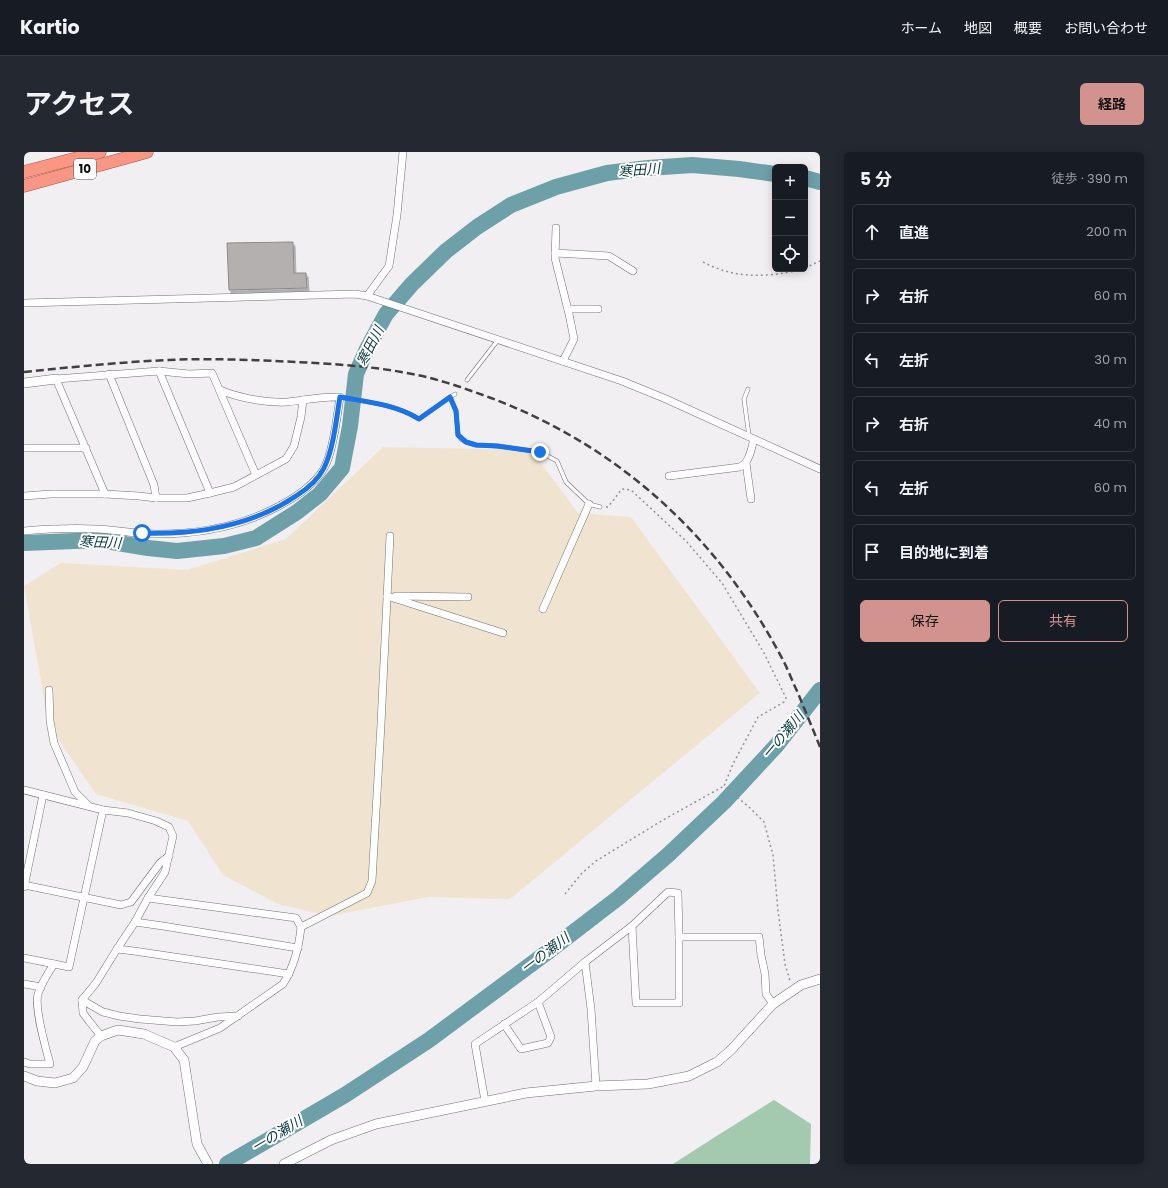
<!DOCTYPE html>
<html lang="ja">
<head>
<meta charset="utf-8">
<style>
  body { margin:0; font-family:Poppins,"Noto Sans JP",sans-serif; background:#242831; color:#f1f3f6 }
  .controls { position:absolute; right:12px; top:12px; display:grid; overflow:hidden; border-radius:6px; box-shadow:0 2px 10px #0003 }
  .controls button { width:36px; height:36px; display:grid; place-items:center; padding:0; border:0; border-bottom:1px solid #363941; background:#171b24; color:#f1f3f6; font:20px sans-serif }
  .stop { position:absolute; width:12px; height:12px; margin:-9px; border:3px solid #1a73e8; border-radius:50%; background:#fff }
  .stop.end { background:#1a73e8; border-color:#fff; box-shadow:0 1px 4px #0008 }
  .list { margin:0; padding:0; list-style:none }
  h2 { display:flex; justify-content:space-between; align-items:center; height:52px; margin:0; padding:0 16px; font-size:17px }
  h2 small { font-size:13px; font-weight:400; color:#9ea1a6 }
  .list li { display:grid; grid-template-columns:26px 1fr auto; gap:12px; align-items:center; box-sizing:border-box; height:56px; margin:0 8px 8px; padding:0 8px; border:1px solid #363941; border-radius:6px }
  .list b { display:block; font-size:15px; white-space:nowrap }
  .list em { font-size:13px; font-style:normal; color:#9ea1a6 }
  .actions { display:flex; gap:8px; padding:12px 16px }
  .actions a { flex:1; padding:9px 0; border:1px solid #d2928e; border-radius:6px; text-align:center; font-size:14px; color:#d2928e }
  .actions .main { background:#d2928e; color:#111 }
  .icon { flex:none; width:22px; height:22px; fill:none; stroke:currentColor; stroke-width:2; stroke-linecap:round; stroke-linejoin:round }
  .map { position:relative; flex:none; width:796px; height:1012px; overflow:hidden; border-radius:6px }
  header { display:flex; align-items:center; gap:24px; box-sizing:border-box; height:56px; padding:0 20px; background:#171b24; border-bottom:1px solid #363941 }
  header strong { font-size:19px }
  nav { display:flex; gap:22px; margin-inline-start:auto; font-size:14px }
  .intro { display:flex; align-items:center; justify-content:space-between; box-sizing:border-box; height:96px; padding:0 24px }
  h1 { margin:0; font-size:28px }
  .button { padding:10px 18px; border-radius:6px; background:#d2928e; color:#111; font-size:14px; font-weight:700 }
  main { display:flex; gap:24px; padding:0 24px }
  aside { flex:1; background:#171b24; border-radius:6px; box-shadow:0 2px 10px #0003 }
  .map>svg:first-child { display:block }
  .education { fill:#f0e4d0 }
  .forest { fill:#a3c9ae }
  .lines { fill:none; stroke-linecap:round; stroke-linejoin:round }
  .river { stroke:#6da0a9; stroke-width:16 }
  .building { fill:#b4b0af; stroke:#8e8a89; filter:url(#shadow) }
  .service-casing { stroke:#717072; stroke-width:4.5 }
  .minor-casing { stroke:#717072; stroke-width:8 }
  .tertiary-casing { stroke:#717072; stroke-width:10 }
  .trunk-casing { stroke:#a75647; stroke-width:13 }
  .path { stroke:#949395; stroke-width:1.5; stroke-dasharray:2 3; stroke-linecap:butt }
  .service { stroke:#fff; stroke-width:3.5 }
  .minor { stroke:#fff; stroke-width:7 }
  .tertiary { stroke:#fff; stroke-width:9 }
  .trunk { stroke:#fa9684; stroke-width:12 }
  .rail { stroke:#403f41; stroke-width:2.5; stroke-dasharray:8 4; stroke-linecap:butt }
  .route { stroke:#1a73e8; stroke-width:5 }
  .labels { text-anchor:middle; stroke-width:4; stroke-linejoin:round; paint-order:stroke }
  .shield { fill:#fff; stroke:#585758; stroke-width:1 }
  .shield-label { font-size:12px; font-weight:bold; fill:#100f10 }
  .water-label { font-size:14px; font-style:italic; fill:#063940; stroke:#fff }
</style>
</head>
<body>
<header>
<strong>Kartio</strong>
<nav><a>ホーム</a><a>地図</a><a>概要</a><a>お問い合わせ</a></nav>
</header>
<div class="intro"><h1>アクセス</h1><a class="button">経路</a></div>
<main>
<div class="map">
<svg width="796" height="1012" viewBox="0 0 796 1012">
  <defs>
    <filter id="shadow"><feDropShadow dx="2" dy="3.5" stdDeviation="0" flood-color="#0004"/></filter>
  </defs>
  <rect width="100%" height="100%" fill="#f1eff2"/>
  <polygon class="education" points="359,295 507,298 554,361 607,365 736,541 486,747 404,745 305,764 254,752 199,723 164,669 72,642 25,574 0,434 37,411 163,418 262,387"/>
  <polygon class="forest" points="750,948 787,972 786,1012 649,1012 691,985"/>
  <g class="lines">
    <g class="river">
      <polyline points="781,26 796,30"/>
      <polyline points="0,391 76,388 124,396 153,399 200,394 232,386 273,360 296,342 318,316 326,274 332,222 343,197 362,162 388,132 422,99 453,75 487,53 532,35 583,21 624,16 668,13 715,17 751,22"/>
      <polyline points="203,1012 321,943 405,888 525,799 594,746 644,703 700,650 752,594 796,538"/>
    </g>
  </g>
  <polygon class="building" points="269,90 270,121 282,121 283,136 205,138 203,91"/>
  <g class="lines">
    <g class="service-casing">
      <g id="service">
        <polyline points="443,228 474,188"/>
        <polyline points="724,237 720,247 725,284"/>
        <path d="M 316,245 C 343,250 371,252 395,267 L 431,242"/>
        <polyline points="426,245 432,259 434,283 437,287 442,290 452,293 473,294 516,300 533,309 542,330 565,352 576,355"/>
      </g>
    </g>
    <g class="minor-casing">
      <g id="minor">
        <polyline points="532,76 531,106 545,162 550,187 539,209"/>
        <polyline points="531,101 585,104 609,119"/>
        <polyline points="343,144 365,114 373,63 379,0"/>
        <polyline points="0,151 331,142 343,144 598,229 642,247 796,317"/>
        <polyline points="544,157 574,157"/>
        <polyline points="135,219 186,341"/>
        <polyline points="85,222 130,333 132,346"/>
        <polyline points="0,296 62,296"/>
        <polyline points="722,311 727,347"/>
        <path d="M 645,324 L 716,315 C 726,310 727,297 730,287"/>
        <polyline points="81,342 32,227 135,219 165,222 188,221 232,323"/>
        <polyline points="0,344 27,342 81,342 115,344 132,346 163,346 186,341 210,335 262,307 270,294 277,265 279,248"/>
        <path d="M 0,379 C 24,377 48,376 72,377 C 93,378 113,382 133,382 C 175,382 218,374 255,354 C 272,345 289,334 299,318 C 309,302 313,264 316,245 C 299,244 281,248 263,250 C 242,251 215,246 196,238"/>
        <polyline points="363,444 479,481"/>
        <polyline points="372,444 444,445"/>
        <polyline points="519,457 565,352"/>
        <polyline points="25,538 26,569 30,591 51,640 65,654"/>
        <polyline points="0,638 79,658 104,661 132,669 145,675 149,684 141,720 124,746 111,770 93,797 72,831 58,848 59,861 65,869 77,884"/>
        <polyline points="0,733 97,753 107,750 136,711 145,704"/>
        <polyline points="0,735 19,643"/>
        <path d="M 124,746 L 272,766 L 277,775 C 275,795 270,815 259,832 L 196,876 L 150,895"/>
        <polyline points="111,770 139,774 274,796"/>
        <polyline points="277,775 343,741 348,729 357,572 366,384"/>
        <polyline points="655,785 735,785 737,803 741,822 742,842 749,852"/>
        <polyline points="93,797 110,799 265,822"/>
        <polyline points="0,806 45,815 79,658"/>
        <polyline points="561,810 567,857 572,934"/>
        <polyline points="0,832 17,835"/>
        <polyline points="58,848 79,860 95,864 116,867 153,870 171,869 194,865 214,864"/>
        <polyline points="480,872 497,897 524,891 527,885 514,850"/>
        <path d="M 0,910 L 6,912 L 26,912 C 22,897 10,856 14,842 C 17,832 24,821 30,812"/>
        <polyline points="461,949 451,892 514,850 561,810 608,774 644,740 654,741 655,785 655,851 612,851 608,774"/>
      </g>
    </g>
    <g class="tertiary-casing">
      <g id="tertiary">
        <polyline points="0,231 32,227"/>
        <polyline points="0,924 13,929 31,931 49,926 59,915 71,889 77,884 94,878 120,882 150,895 160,908 173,992 184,1012"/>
        <polyline points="260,1012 307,988 352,972 502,941 572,934 624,932 665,924 693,910 707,898 749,852 777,833 796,827"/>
      </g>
    </g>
    <g class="trunk-casing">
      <g id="trunk">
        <polyline points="0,20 76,0"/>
        <polyline points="0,34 123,0"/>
      </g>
    </g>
    <g class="path">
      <path d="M 679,110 C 687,114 696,118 705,120 C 726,126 758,123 778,117"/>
      <polyline points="781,116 796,109"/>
      <polyline points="582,355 584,355 598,337 607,338 662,389 698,431 740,501 762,546 760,550 734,565 709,612 700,634 726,656 740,670 749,703 754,759 761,812 766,829"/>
      <polyline points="541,742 558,721 572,709 639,668 700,634"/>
    </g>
    <use href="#service" class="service"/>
    <use href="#minor" class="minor"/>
    <use href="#tertiary" class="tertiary"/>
    <use href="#trunk" class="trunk"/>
    <path class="rail" d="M 0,220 C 48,215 97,210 145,208 C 188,206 230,208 272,210 C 309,212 346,214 383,221 C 412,226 440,236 467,246 C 597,295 696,387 760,510 C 765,520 769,531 774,541 C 781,559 789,577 796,595"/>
  </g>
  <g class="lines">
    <path class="route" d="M 118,381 C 172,383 226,375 272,344 C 283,337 294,328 300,316 C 310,295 312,268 316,245 C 343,250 371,252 395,267 L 426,245 L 432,259 L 434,283 L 442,290 L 452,293 L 473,294 L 516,300"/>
  </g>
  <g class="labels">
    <rect class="shield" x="50" y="7" width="22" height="20" rx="3"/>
    <g class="shield-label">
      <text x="61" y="21">10</text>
    </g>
    <g class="water-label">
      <text transform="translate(615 18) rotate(-5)" y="5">寒田川</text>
      <text transform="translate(346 194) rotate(-63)" y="5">寒田川</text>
      <text transform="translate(76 390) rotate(3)" y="5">寒田川</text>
      <text transform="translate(759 583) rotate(-50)" y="5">一の瀬川</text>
      <text transform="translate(521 801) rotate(-37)" y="5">一の瀬川</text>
      <text transform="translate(253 982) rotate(-31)" y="5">一の瀬川</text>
    </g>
  </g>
</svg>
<div class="controls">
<button>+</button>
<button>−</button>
<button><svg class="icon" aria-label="locate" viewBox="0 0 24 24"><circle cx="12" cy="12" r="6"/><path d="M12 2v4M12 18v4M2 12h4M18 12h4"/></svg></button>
</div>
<div class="stop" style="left:118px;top:381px"></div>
<div class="stop end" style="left:516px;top:300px"></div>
</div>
<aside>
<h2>5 分<small>徒歩 · 390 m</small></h2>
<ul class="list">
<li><svg class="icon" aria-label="ahead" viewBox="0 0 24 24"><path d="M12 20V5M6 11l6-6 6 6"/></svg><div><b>直進</b></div><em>200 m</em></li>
<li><svg class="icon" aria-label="right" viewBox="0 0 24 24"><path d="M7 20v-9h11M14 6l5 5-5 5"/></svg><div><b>右折</b></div><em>60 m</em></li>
<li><svg class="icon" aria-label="left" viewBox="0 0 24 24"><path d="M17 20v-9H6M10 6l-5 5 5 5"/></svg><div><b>左折</b></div><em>30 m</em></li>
<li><svg class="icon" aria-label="right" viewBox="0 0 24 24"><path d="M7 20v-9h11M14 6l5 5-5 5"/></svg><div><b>右折</b></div><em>40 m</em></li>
<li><svg class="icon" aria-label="left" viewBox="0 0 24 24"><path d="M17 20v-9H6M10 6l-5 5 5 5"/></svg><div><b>左折</b></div><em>60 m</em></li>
<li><svg class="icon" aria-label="arrive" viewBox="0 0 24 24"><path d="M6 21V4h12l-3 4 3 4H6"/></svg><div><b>目的地に到着</b></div></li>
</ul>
<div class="actions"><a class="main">保存</a><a>共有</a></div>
</aside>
</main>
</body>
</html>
